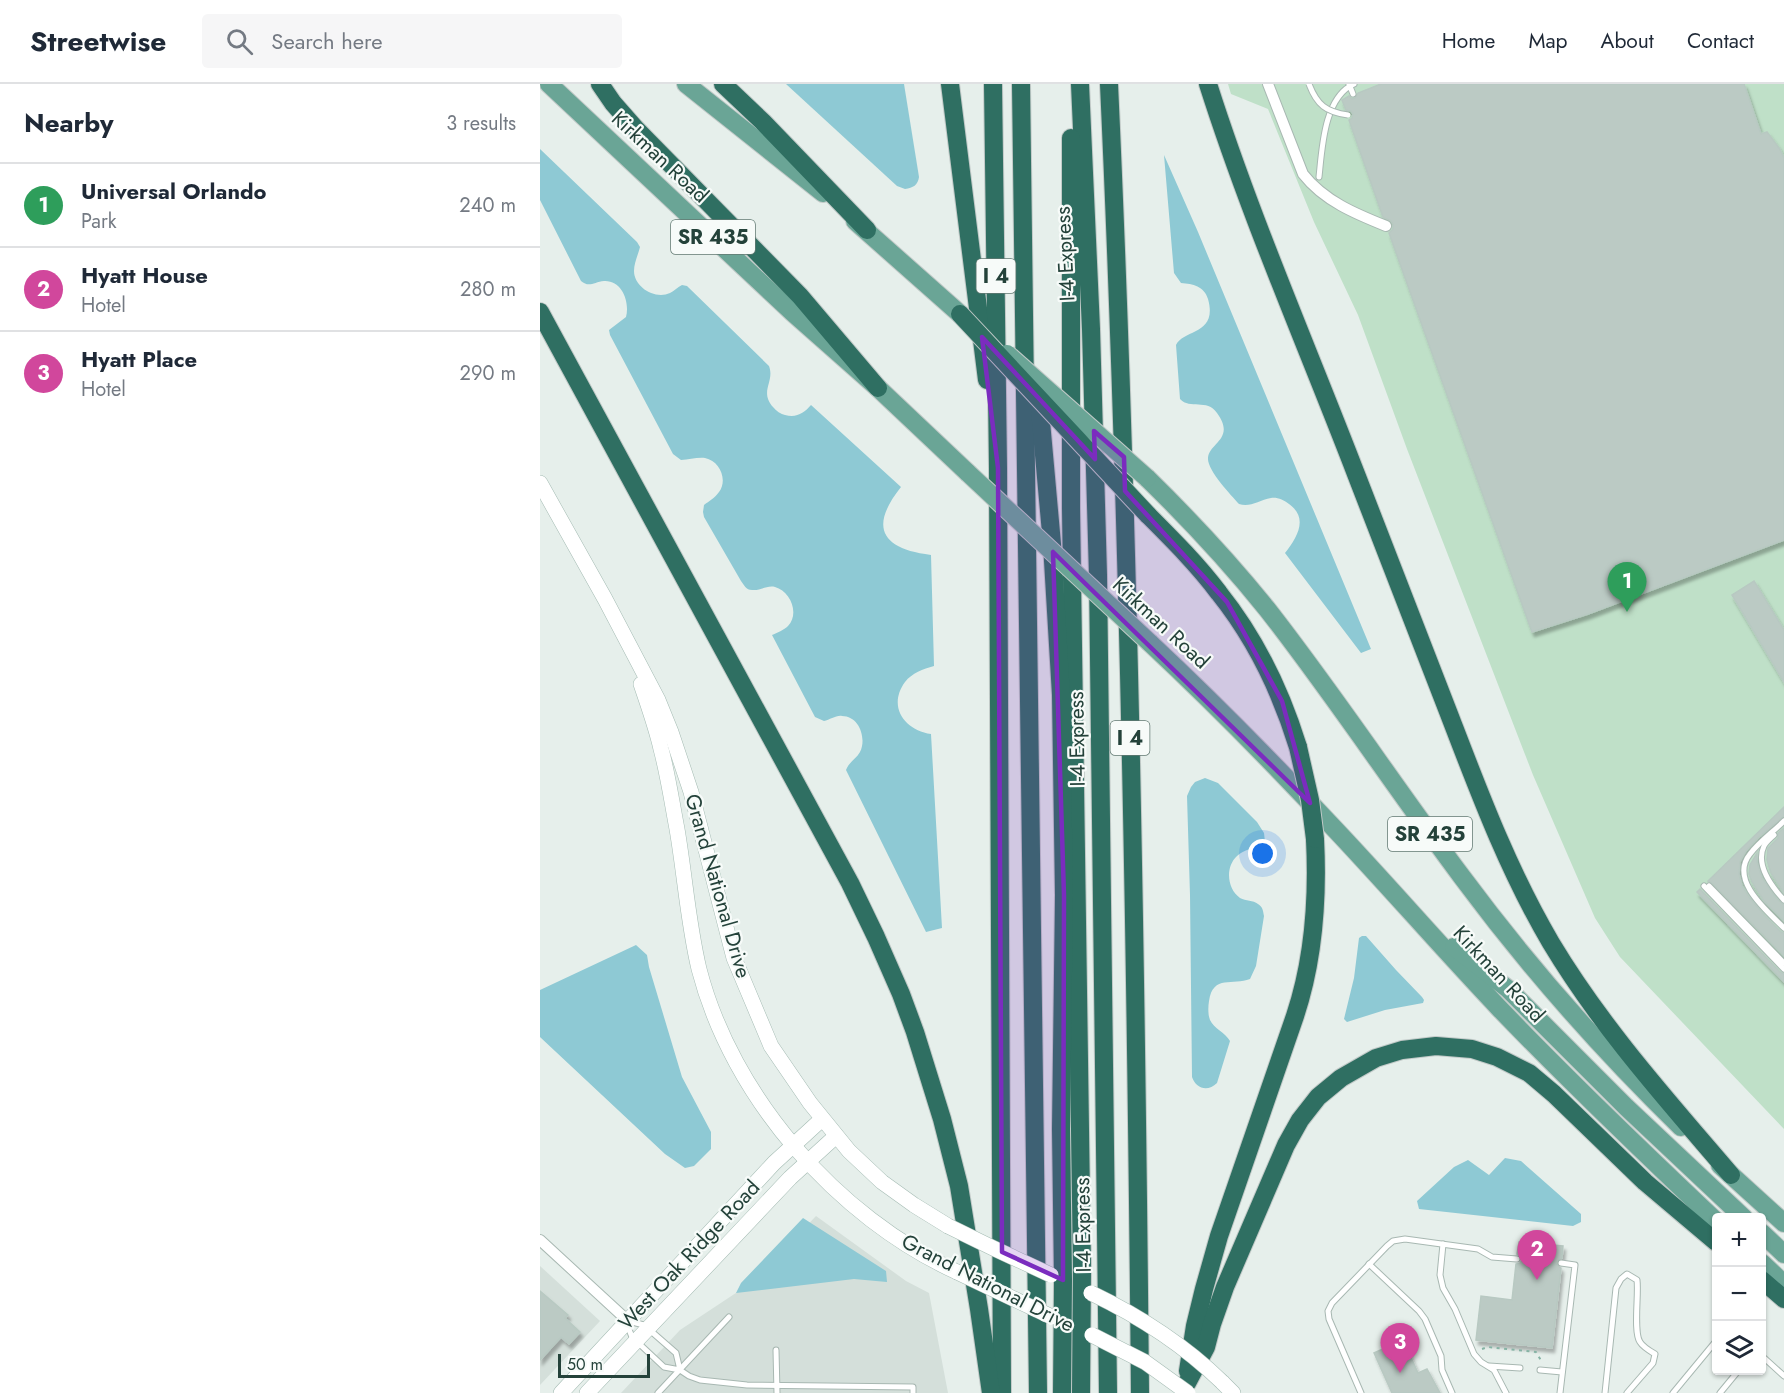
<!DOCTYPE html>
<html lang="en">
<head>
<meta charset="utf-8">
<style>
  body { margin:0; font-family:Jost,sans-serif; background:#f6f6f7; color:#1f2937 }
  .controls { position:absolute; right:18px; bottom:18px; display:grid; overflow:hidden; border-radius:6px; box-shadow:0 2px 4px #0004 }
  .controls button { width:54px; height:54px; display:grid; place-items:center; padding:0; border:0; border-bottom:2px solid #e0e1e3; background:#fff; color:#1f2937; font:30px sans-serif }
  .scale { position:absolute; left:18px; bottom:15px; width:92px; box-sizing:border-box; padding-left:6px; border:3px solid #24423a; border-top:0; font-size:16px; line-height:21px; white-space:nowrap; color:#24423a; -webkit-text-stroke:4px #f7fbf9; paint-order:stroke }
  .you { position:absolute; left:723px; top:770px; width:21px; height:21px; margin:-15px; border:4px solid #fff; border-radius:50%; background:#1a73e8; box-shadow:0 0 0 9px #1a73e833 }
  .badge { display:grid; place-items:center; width:39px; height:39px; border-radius:50%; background:#7f5249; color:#fff; font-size:20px; font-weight:700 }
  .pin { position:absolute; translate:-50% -50px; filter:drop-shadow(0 2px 3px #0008) }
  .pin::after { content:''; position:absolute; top:32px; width:21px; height:18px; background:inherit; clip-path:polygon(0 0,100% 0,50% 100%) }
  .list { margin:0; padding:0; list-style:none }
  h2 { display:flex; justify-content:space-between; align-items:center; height:78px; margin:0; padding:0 24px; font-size:26px }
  h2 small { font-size:20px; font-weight:400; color:#747a83 }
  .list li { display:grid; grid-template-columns:39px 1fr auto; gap:18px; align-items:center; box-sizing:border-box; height:84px; padding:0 24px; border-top:2px solid #e0e1e3 }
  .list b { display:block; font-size:22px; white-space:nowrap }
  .list p { margin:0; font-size:20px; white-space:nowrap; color:#747a83 }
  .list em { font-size:20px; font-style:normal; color:#747a83 }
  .icon { flex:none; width:33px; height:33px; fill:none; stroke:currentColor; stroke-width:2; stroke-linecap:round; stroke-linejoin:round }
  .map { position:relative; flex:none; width:1244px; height:1309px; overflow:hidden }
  header { display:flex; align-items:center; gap:36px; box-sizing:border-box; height:84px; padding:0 30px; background:#fff; border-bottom:2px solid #e0e1e3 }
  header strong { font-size:28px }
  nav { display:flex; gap:33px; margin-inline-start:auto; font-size:21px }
  .search { width:420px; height:54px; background:#f6f6f7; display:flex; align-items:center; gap:15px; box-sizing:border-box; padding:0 21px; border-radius:6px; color:#747a83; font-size:22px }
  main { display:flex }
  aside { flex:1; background:#fff }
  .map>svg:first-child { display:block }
  .built { fill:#d4dfda }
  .green { fill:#bfe0c8 }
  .water { fill:#8ec9d4 }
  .building { fill:#bbcac4; stroke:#b8c9c2; stroke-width:1.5; filter:url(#shadow) }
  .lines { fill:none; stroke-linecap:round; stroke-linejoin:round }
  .lane-casing { stroke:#a8b8b2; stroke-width:7 }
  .street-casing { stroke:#a8b8b2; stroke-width:12 }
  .secondary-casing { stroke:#a4bbb3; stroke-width:16 }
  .primary-casing { stroke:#c2cac8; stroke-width:20 }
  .highway-casing { stroke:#c2cac8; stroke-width:20 }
  .path { stroke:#86b3a5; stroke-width:2; stroke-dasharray:3 4.5; stroke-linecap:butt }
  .lane { stroke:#fff; stroke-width:5 }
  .street { stroke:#fff; stroke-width:10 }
  .secondary { stroke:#fff; stroke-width:15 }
  .primary { stroke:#6aa596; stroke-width:18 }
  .highway { stroke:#2f6f62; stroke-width:18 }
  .lane-bridge-casing { stroke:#a8b8b2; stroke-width:7; stroke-linecap:butt }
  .secondary-bridge-casing { stroke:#a4bbb3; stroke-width:16; stroke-linecap:butt }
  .primary-bridge-casing { stroke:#c2cac8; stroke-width:20; stroke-linecap:butt }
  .highway-bridge-casing { stroke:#c2cac8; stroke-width:20; stroke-linecap:butt }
  .lane-bridge { stroke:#fff; stroke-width:5 }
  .secondary-bridge { stroke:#fff; stroke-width:15 }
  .primary-bridge { stroke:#6aa596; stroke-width:18 }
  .highway-bridge { stroke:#2f6f62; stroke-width:18 }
  .marked { fill:#7b2cbf; fill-opacity:0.2; stroke:#7b2cbf; stroke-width:4.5; stroke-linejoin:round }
  .labels { text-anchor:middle; stroke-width:4.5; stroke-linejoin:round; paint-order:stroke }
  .shield { fill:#f7fbf9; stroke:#637a73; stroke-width:1.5 }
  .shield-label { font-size:20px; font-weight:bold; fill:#24423a }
  .street-label { font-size:21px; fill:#24423a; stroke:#f7fbf9 }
</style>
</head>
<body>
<header>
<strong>Streetwise</strong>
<div class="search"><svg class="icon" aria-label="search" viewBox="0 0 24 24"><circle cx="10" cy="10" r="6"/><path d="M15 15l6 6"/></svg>Search here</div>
<nav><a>Home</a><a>Map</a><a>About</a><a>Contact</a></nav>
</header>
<main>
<aside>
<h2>Nearby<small>3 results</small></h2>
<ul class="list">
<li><span class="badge" style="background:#2e9e5b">1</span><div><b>Universal Orlando</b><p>Park</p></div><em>240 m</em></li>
<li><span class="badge" style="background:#d1479c">2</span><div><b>Hyatt House</b><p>Hotel</p></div><em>280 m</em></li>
<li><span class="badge" style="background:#d1479c">3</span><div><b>Hyatt Place</b><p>Hotel</p></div><em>290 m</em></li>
</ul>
</aside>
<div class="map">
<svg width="1244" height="1309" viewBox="0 0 1244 1309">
  <defs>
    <filter id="shadow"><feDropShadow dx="2.5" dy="4.5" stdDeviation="1.5" flood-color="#0004"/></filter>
  </defs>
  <rect width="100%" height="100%" fill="#e6efeb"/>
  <g class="built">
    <polygon points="276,1132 366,1197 389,1209 408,1309 81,1309 140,1246 214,1197"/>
    <polygon points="0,1182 60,1237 0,1301"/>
  </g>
  <polygon class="green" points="688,0 1244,0 1244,1045 1080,873 1055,834 993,691 867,365 818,231 774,138 728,25 691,10"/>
  <g class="water">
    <path d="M 246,0 L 364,0 L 379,93 C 378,101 373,104 365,105 L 357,102 Z"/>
    <path d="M 0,65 L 97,158 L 100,163 C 98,171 94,179 94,187 C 94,203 115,216 130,209 C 134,207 138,203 142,201 L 147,202 L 229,282 C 235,298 219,307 233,323 C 236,327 241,330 245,331 C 257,334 264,329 271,321 L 361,403 C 329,443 341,465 391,471 L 394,582 C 383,585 372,589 365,598 C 347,623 365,646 391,650 L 402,844 L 386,848 L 306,686 C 309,678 316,675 320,668 C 327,654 319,632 302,632 C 296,631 290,636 284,637 L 275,633 L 232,551 C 237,549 244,546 248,542 C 260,529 250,507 235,503 C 227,501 220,507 212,506 C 206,506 204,501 201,497 L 164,433 L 163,428 L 164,421 C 169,417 175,414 179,408 C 188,396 180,377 165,374 C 157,373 149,376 141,376 L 133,370 L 70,251 L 69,246 L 86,233 C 90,218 82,196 64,197 C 54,198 49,204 41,197 L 0,116 Z"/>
    <path d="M 624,71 L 658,148 L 831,565 L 821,569 L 745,469 C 757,454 769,434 749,420 C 744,416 737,413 731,414 C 719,416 710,424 699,420 C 691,411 667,386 668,374 C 669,359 696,355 677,329 C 667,314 650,326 640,315 L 636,261 C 644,245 678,251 668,215 C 664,202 653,200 641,199 L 634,189 Z"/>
    <path d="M 665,694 L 678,699 L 717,738 L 724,749 L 725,758 L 722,760 C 714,765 704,765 697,772 C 685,783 687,805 700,814 C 706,817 713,816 718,820 C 723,823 723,827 724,832 L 716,882 L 710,895 C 693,902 673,890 669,917 C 668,923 668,931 670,936 C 674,945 685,948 690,957 L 677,999 C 668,1008 656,1005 652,993 L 650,811 L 647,712 L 651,703 L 655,698 Z"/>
    <polygon points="822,852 826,852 856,886 882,913 884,916 883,919 845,926 807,938 804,935 814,894 819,854"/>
    <polygon points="96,861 107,871 109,883 142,993 171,1048 171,1065 154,1082 145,1084 125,1070 0,953 0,906"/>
    <polygon points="965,1074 981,1077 1041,1130 1041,1138 1033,1142 879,1125 877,1117 914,1083 928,1076 949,1091"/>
    <polygon points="263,1134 346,1187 347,1198 314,1195 196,1209 201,1199"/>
  </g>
  <g class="building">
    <polygon points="841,0 1204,0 1221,50 1227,48 1239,64 1244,74 1244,456 1048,530 992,548 849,149 853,145 853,140 851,137 843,133 809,36 812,34 813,30 811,27 806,26 802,16 809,12 812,15 815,14 818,9"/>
    <polygon points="1214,497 1244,546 1244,598 1192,511"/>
    <polygon points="1244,723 1244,732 1218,754 1206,767 1200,778 1199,790 1202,802 1209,813 1225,832 1241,848 1244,849 1244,872 1172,799 1168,797"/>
    <polygon points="1244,744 1244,809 1231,789 1227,776 1228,764 1238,754 1238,749"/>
    <polygon points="1217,769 1217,778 1222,794 1236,814 1244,821 1244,837 1224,817 1212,798 1209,790 1210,781"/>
    <polygon points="1160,805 1240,888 1244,890 1244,898 1157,808"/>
    <polygon points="979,1158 1023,1162 1022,1174 1018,1176 1016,1179 1018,1182 1021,1184 1012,1264 936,1256 941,1212 972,1216 976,1180 980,1179 982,1176 981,1172 977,1170"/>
    <polygon points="0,1207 28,1231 25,1234 40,1248 29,1260 21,1253 0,1276"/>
    <polygon points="863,1256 878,1289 887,1285 900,1309 852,1309 834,1269"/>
  </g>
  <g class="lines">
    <g class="lane-casing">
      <g id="lane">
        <polyline points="809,0 813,10"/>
        <path d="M 779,93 C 782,65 784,13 814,0"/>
        <path d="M 1244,737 C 1233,748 1219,758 1210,770 C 1189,796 1227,827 1244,844"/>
        <path d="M 1234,751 C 1231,754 1226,758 1224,762 C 1215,781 1232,803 1244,816"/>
        <polyline points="1164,802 1244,885"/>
        <polyline points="1169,802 1244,879"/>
        <polyline points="903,1160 900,1191 903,1204 915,1225 934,1270 941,1278 954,1286 966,1309"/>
        <polyline points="829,1180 879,1227 885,1235 901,1272 902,1286 912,1309"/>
        <polyline points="236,1266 237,1309"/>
        <polyline points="1222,1272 1244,1292"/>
        <polyline points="949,1282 980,1284"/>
        <polyline points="140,1286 136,1269 104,1241 88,1237 88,1243 92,1253 124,1283 140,1286 149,1292 160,1296 207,1301 373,1303 373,1309"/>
        <polyline points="1000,1286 1022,1288"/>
        <polyline points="118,1309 189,1233"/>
        <polyline points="821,1309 789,1235 788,1227 792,1219 847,1162 853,1157 865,1155 938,1165 952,1173 977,1175"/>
        <polyline points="1020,1309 1035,1181 1021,1179"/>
        <path d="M 1065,1309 L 1076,1204 L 1081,1195 L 1087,1190 L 1097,1196 C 1099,1210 1093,1248 1100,1258 C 1103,1263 1110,1267 1115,1270 L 1113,1279 L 1087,1309"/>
        <polyline points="1133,1309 1176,1257"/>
        <polyline points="1180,1309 1199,1286"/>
      </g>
    </g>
    <g class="street-casing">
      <g id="street">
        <path d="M 728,0 L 763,90 C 784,117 816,130 846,142"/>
        <polyline points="0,1156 88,1237"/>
      </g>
    </g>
    <g class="secondary-casing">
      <g id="secondary">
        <polyline points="0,399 65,515 118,616 131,648 151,708 194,874 231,962 270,1019 309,1067 342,1098 374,1121 408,1142"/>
        <path d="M 101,600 C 108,621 116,643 121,665 C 128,691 132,719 137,745 C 145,792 148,839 159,885 C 192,1013 297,1133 417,1188"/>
        <polyline points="682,1298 693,1309"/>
        <polyline points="21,1309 234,1079 282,1035"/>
        <polyline points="47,1309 250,1094 296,1052"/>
      </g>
    </g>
    <g class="primary-casing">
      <g id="primary">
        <polyline points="9,0 252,228 338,304 428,389"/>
        <polyline points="146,0 283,109"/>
        <polyline points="315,137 420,230"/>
        <path d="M 607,394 C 650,436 690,479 727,525 C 795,612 856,705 922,793 C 988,882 1061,965 1141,1043"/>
        <path d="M 610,559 C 672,617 732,678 790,740 C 847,800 901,863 959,924 C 1029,997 1102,1067 1176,1137"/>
        <polyline points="914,863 968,905 1086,1023 1204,1134"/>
        <polyline points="1180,1081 1244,1139"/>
        <polyline points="1222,1149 1244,1170"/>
        <polyline points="1222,1179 1244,1200"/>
      </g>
    </g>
    <g class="highway-casing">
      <g id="highway">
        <polyline points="60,0 73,19 95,44 260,212 338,304"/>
        <polyline points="183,0 223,38 327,146"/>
        <polyline points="410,0 447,296"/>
        <polyline points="453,0 458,384 462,1309"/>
        <polyline points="481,0 498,1309"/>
        <polyline points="540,0 551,245 558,491 568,1309"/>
        <path d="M 569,0 C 589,436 596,873 600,1309"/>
        <path d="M 668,0 C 710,132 766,260 816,390 C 847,470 878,550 909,630 C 939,708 968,786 1011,859 C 1062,944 1127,1016 1191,1091"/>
        <polyline points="531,54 531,424 542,1184 541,1309"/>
        <polyline points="0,228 310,799 336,853 361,910 375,948 402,1035 419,1102 439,1225 451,1309"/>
        <polyline points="498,304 512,460 521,611 524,811 521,1045 523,1196 522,1309"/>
        <path d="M 608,431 C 633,456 658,481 679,509 C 715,554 741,608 758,663"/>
        <polyline points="1222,1196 1244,1215"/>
        <path d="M 648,1287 L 655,1242 L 664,1205 L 679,1152 L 755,932 C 774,875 778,814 775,755"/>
        <polyline points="647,1299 666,1263 672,1240 685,1203 746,1061 760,1036 778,1013 801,994 836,974 862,966 896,962 932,965 957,973 989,989 1014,1010 1105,1098 1176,1158"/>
      </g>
    </g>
    <polyline class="path" points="942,1265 948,1263 996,1268 1002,1278"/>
    <use href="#lane" class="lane"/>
    <use href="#street" class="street"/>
    <use href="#secondary" class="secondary"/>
    <use href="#primary" class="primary"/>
    <use href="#highway" class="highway"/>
    <g class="lane-bridge-casing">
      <path id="lane-bridge" d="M 769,0 C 777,21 786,28 808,31"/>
    </g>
    <g class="secondary-bridge-casing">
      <g id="secondary-bridge">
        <polyline points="408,1142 453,1164 511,1191"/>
        <polyline points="417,1188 512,1233"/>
        <path d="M 551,1209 C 599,1232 644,1261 682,1298"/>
        <polyline points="552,1251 605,1278 648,1309"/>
      </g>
    </g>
    <g class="primary-bridge-casing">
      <g id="primary-bridge">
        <polyline points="467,270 607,394"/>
        <polyline points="428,389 610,559"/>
      </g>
    </g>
    <g class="highway-bridge-casing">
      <g id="highway-bridge">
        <polyline points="420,230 608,431"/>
        <polyline points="758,663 770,716 775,755"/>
      </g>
    </g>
    <use href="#lane-bridge" class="lane-bridge"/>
    <use href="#secondary-bridge" class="secondary-bridge"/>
    <use href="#primary-bridge" class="primary-bridge"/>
    <use href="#highway-bridge" class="highway-bridge"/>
  </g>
  <path class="marked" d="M 442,253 L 555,375 L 554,347 L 584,373 L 585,407 L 687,518 L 742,617 L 770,719 L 513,468 L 524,811 L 523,1196 L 462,1168 L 458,384 Z"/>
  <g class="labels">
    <g class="shield">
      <rect x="131" y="136" width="84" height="34" rx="4.5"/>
      <rect x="436.5" y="175" width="39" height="34" rx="4.5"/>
      <rect x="570.5" y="637" width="39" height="34" rx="4.5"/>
      <rect x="848" y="733" width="84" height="34" rx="4.5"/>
    </g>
    <g class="shield-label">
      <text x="173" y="160">SR 435</text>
      <text x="456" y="199">I 4</text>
      <text x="590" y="661">I 4</text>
      <text x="890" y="757">SR 435</text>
    </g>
    <g class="street-label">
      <text transform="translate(120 73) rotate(43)" y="7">Kirkman Road</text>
      <text transform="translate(525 170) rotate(-93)" y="7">I-4 Express</text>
      <text transform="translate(621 539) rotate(43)" y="7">Kirkman Road</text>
      <text transform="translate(537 655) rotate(-91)" y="7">I-4 Express</text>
      <text transform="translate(178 802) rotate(74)" y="7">Grand National Drive</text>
      <text transform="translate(959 890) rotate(47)" y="7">Kirkman Road</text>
      <text transform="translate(543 1141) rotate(-91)" y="7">I-4 Express</text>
      <text transform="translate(149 1171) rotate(-47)" y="7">West Oak Ridge Road</text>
      <text transform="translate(448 1199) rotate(27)" y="7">Grand National Drive</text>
    </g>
  </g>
</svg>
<div class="controls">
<button>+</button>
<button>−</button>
<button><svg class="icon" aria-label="layers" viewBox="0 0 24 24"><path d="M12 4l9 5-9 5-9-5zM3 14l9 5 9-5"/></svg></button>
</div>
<div class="scale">50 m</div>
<div class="you"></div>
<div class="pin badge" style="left:1087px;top:528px;background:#2e9e5b">1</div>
<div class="pin badge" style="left:997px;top:1196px;background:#d1479c">2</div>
<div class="pin badge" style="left:860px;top:1289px;background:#d1479c">3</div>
</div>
</main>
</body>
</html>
